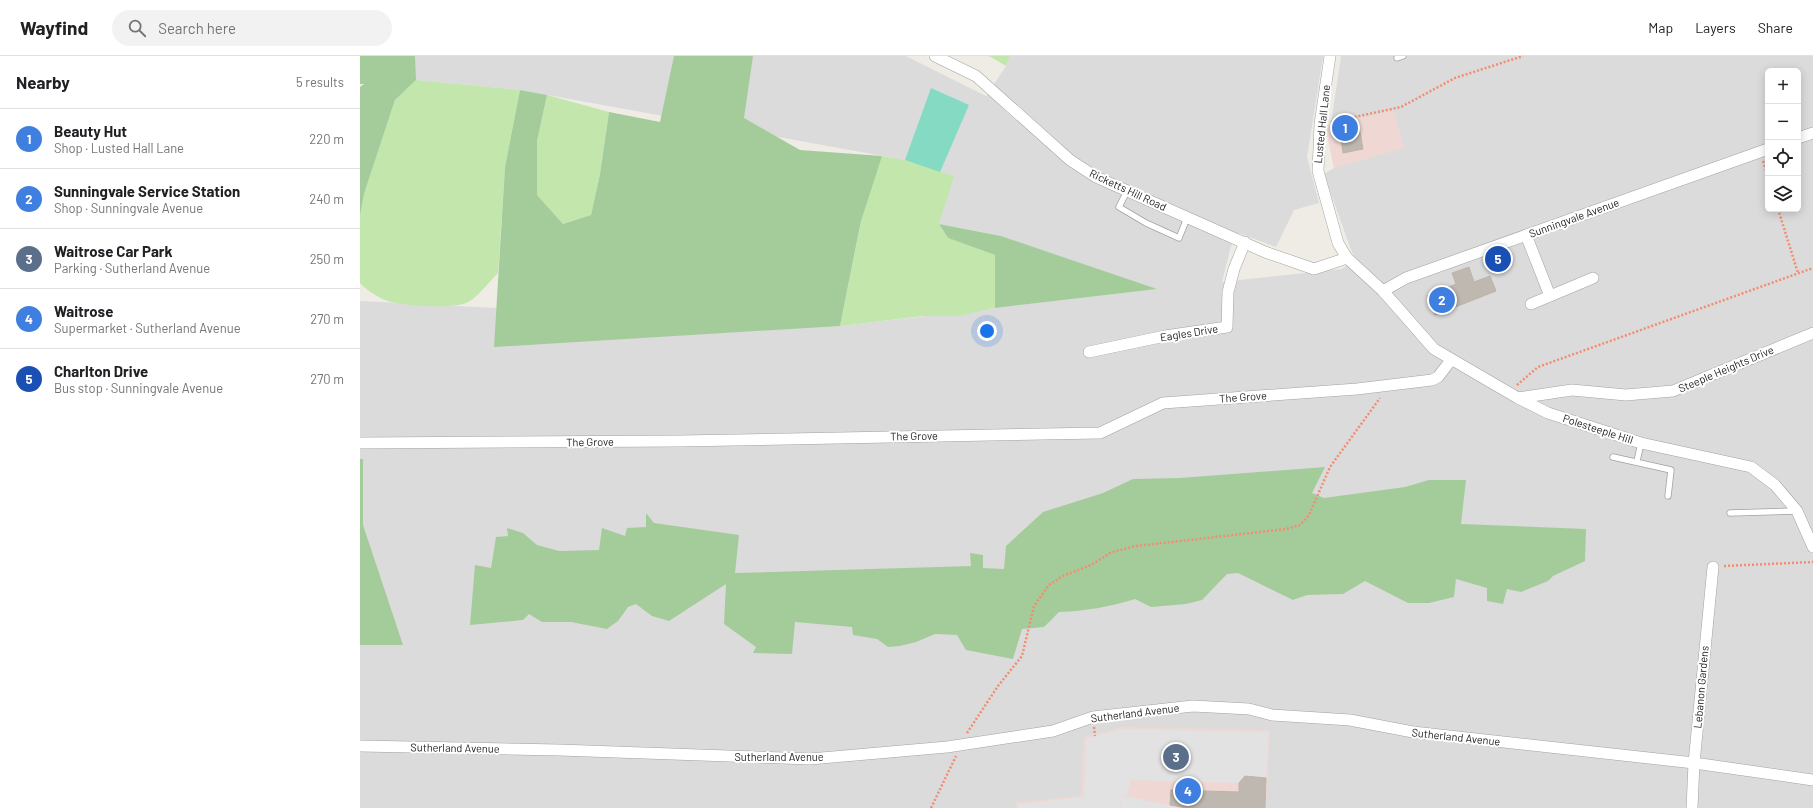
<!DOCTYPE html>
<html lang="en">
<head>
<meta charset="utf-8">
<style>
  body { margin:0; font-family:Barlow,sans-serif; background:#f2f2f2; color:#202124 }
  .controls { position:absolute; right:12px; top:12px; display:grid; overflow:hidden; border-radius:6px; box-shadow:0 2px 10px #0003 }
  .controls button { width:36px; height:36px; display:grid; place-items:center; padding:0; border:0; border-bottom:1px solid #e0e0e0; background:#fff; color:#202124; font:20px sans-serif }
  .you { position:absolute; left:627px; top:275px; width:14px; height:14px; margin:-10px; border:3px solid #fff; border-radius:50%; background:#1a73e8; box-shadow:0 0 0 6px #1a73e833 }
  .badge { display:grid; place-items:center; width:26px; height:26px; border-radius:50%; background:#0f766e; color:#fff; font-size:13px; font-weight:700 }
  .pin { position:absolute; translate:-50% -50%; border:2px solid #fff; box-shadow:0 1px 4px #0006 }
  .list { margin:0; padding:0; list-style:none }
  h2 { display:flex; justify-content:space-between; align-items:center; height:52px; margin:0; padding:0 16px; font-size:17px }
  h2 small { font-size:13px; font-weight:400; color:#757577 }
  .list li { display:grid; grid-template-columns:26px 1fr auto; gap:12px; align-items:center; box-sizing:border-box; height:60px; padding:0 16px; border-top:1px solid #e0e0e0 }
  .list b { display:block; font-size:15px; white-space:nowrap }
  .list p { margin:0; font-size:13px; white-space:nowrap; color:#757577 }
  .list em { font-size:13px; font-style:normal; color:#757577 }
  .icon { flex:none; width:22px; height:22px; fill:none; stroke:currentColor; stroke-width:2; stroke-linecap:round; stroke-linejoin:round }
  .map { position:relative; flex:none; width:1453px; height:752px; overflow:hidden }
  header { display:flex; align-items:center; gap:24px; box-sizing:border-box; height:56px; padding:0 20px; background:#fff; border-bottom:1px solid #e0e0e0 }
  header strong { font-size:19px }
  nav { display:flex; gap:22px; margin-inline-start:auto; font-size:14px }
  .search { width:280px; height:36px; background:#f2f2f2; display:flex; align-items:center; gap:10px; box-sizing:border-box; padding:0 14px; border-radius:22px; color:#757577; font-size:15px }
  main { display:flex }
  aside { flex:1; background:#fff }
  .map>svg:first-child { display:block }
  .residential { fill:#dcdbdb; fill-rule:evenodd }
  .commercial { fill:#efd8d4 }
  .grass { fill:#c2e6ac }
  .forest { fill:#a4cc9b }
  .pitch { fill:#85dac3 }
  .parking { fill:#e2e2e2 }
  .building { fill:#bfb8b1; stroke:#bfb4a7 }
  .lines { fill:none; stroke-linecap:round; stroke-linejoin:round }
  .service-casing { stroke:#a2a2a2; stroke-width:7 }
  .minor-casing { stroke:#a2a2a2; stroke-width:12 }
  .path { stroke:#f38c70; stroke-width:2.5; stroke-dasharray:2 2; stroke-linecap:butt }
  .service { stroke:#fff; stroke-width:5.5 }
  .minor { stroke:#fff; stroke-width:11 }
  .labels { text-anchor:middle; stroke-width:4; stroke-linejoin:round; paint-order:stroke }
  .street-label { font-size:11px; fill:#1e1e1e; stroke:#fff }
</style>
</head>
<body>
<header>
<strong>Wayfind</strong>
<div class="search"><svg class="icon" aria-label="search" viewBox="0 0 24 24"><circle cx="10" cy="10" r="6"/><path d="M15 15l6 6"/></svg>Search here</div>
<nav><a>Map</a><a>Layers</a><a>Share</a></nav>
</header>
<main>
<aside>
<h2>Nearby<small>5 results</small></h2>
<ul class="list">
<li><span class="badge" style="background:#3f7fe0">1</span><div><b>Beauty Hut</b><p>Shop · Lusted Hall Lane</p></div><em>220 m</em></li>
<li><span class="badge" style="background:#3f7fe0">2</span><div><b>Sunningvale Service Station</b><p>Shop · Sunningvale Avenue</p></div><em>240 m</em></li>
<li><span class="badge" style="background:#5c6f8a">3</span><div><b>Waitrose Car Park</b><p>Parking · Sutherland Avenue</p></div><em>250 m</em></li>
<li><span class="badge" style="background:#3f7fe0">4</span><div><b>Waitrose</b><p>Supermarket · Sutherland Avenue</p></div><em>270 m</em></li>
<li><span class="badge" style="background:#1a4fb4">5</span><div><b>Charlton Drive</b><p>Bus stop · Sunningvale Avenue</p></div><em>270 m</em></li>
</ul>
</aside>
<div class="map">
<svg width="1453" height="752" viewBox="0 0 1453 752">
  <rect width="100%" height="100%" fill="#eeece4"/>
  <path class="residential" d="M 0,0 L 546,0 L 626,40 L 646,10 L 650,0 L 963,0 L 947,101 L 959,147 L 934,154 L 916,191 L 879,177 L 871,190 L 862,226 L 982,213 L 995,203 L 990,191 L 964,118 L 974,112 L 972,61 L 981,0 L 1453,0 L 1453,752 L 0,752 L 0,245 L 480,270 L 796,233 L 641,180 L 579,168 L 593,120 L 545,104 L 160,34 L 56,24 L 0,28 ZM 1408,15 L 1438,15 L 1438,153 L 1408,153 Z"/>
  <g class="commercial">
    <polygon points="1034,55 1044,92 974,112 965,70"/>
    <polygon points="762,671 910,674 906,752 656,752 656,746 721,740 724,681"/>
  </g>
  <g class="grass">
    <polygon points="629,0 650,0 646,10"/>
    <path d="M 56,24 L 160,34 L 145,111 L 138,217 C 129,226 120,238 110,245 C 97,254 43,250 28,245 C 19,242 6,234 0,227 L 0,160 L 4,138 L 35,44 Z"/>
    <polygon points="187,39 249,56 240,118 231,159 203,168 177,139 177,85"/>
    <polygon points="522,100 545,104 594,120 579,168 588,182 635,199 637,251 599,260 563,260 480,270 501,166 497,165"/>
  </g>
  <g class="forest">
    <polygon points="0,0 55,0 56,24 35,44 4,138 0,160 0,31 4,28 0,28"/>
    <polygon points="314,0 393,0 384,62 440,94 522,100 501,165 480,270 134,291 145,111 160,34 187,39 177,85 177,139 203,168 231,159 240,118 249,56 300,66"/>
    <polygon points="579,168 641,180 797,233 635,252 635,199 588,182"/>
    <polygon points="0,403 3,403 3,469 43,589 0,589"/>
    <path d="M 965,411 L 952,437 L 964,442 L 1045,431 L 1069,424 L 1106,424 L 1101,468 L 1226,473 L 1225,505 L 1193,520 L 1188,525 L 1161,536 L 1147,533 L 1143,548 L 1127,545 L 1127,532 L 1096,523 L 1094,541 L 1069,547 L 1048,547 L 1005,525 L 983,538 L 947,539 L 933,544 L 878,517 L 867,518 L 842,544 L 826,548 L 791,551 L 775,543 C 750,551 725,555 699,556 L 684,571 L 662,573 L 653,603 L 606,594 L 597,579 L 575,578 L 556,586 L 540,590 L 528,591 L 517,583 L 493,579 L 492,571 L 435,566 L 432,598 L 393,597 L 396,591 L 364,568 L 366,528 L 309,565 L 292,560 L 276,548 L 268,551 L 258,565 L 247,573 L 211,566 L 182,566 L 169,558 L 163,564 L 110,569 L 115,509 L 131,512 L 136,481 L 148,480 L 147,472 L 163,477 L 177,489 L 199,495 L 239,494 L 242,472 L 265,480 L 267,472 L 286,471 L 286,457 L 294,467 L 379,479 L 375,517 L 611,510 L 610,497 L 623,499 L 623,512 L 644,513 L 646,490 L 683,456 L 743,437 L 773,423 L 820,422 Z"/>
  </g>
  <polygon class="pitch" points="571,32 609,49 580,116 545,104"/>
  <g class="parking">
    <polygon points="762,673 909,676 906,722 885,720 879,727 771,724 767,739 761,739 760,752 658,752 658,748 724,741 726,682"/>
    <polygon points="761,739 821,752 761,752"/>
  </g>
  <g class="building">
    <polygon points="998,65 1003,93 983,97 979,68"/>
    <polygon points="1109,211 1114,226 1130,220 1136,235 1075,259 1067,240 1096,228 1092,217"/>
    <polygon points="885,720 906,722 905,752 827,752 810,749 811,734 879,736 879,727"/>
  </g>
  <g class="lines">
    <g class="service-casing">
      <g id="service">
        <polyline points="1037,2 1043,0"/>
        <polyline points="767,135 759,151 786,167 819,182 827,162"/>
        <polyline points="1253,401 1311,414 1308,440"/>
        <polyline points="1277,405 1281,387"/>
        <polyline points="1370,457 1436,455"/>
      </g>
    </g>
    <g class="minor-casing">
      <g id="minor">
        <polyline points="575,0 616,20 710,104 736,121 905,196 954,213 987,202"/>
        <polyline points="970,0 960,68 958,115 978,187 987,202 1023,235 1074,293 1158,342 1188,357 1281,387 1391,411 1415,429 1437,455 1453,491"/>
        <polyline points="1438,82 1453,77"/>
        <polyline points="1166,179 1190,240"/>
        <polyline points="1023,235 1046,222 1408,93"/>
        <polyline points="1171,248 1233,222"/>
        <polyline points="729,296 805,280 867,271 868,236 874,213 885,186"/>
        <polyline points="1158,342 1212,334 1266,339 1313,335 1453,277"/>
        <polyline points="0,387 320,385 740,377 803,347 997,333 1072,324 1078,321 1091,304"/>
        <polyline points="0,690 199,694 450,703 587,691 693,675 733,661 833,650 889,653 912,659 990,664 1053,676 1334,707 1453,724"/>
        <polyline points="1332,752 1334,707 1353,511"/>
      </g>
    </g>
    <g class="path">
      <polyline points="971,66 1041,51 1095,22 1163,0"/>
      <polyline points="1403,105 1408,120"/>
      <polyline points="1418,153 1438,217"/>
      <polyline points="1157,329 1178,311 1453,212"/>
      <polyline points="1364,510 1453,506"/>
      <polyline points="734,671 735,680"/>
      <polyline points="607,677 638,630 662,600 674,550 689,529 703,520 731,509 752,496 776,490 926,473 940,469 949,459 970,411 1020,342"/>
      <polyline points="571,752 596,700"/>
    </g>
    <use href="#service" class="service"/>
    <use href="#minor" class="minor"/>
  </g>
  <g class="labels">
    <g class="street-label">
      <text transform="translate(962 68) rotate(-84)" y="4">Lusted Hall Lane</text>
      <text transform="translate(768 134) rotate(25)" y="4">Ricketts Hill Road</text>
      <text transform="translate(1214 162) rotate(-20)" y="4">Sunningvale Avenue</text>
      <text transform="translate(829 277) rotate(-9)" y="4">Eagles Drive</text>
      <text transform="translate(1366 313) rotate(-23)" y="4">Steeple Heights Drive</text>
      <text transform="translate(883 341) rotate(-4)" y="4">The Grove</text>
      <text transform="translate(1238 373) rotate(18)" y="4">Polesteeple Hill</text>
      <text transform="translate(554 380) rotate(-1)" y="4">The Grove</text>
      <text transform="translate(230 386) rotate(-1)" y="4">The Grove</text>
      <text transform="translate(1341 631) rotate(-85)" y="4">Lebanon Gardens</text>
      <text transform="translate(775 657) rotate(-7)" y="4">Sutherland Avenue</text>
      <text transform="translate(1096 681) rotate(6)" y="4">Sutherland Avenue</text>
      <text transform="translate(95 692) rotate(1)" y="4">Sutherland Avenue</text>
      <text x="419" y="705">Sutherland Avenue</text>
    </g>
  </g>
</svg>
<div class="controls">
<button>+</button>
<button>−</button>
<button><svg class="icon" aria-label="locate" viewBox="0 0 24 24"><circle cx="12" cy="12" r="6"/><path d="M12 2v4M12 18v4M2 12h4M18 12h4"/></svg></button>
<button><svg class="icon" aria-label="layers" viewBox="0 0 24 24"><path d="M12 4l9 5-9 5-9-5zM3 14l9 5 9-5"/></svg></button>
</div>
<div class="you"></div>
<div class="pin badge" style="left:985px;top:72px;background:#3f7fe0">1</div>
<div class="pin badge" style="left:1082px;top:244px;background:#3f7fe0">2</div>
<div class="pin badge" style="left:816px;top:701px;background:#5c6f8a">3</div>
<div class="pin badge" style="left:828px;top:735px;background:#3f7fe0">4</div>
<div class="pin badge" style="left:1138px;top:203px;background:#1a4fb4">5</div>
</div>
</main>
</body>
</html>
